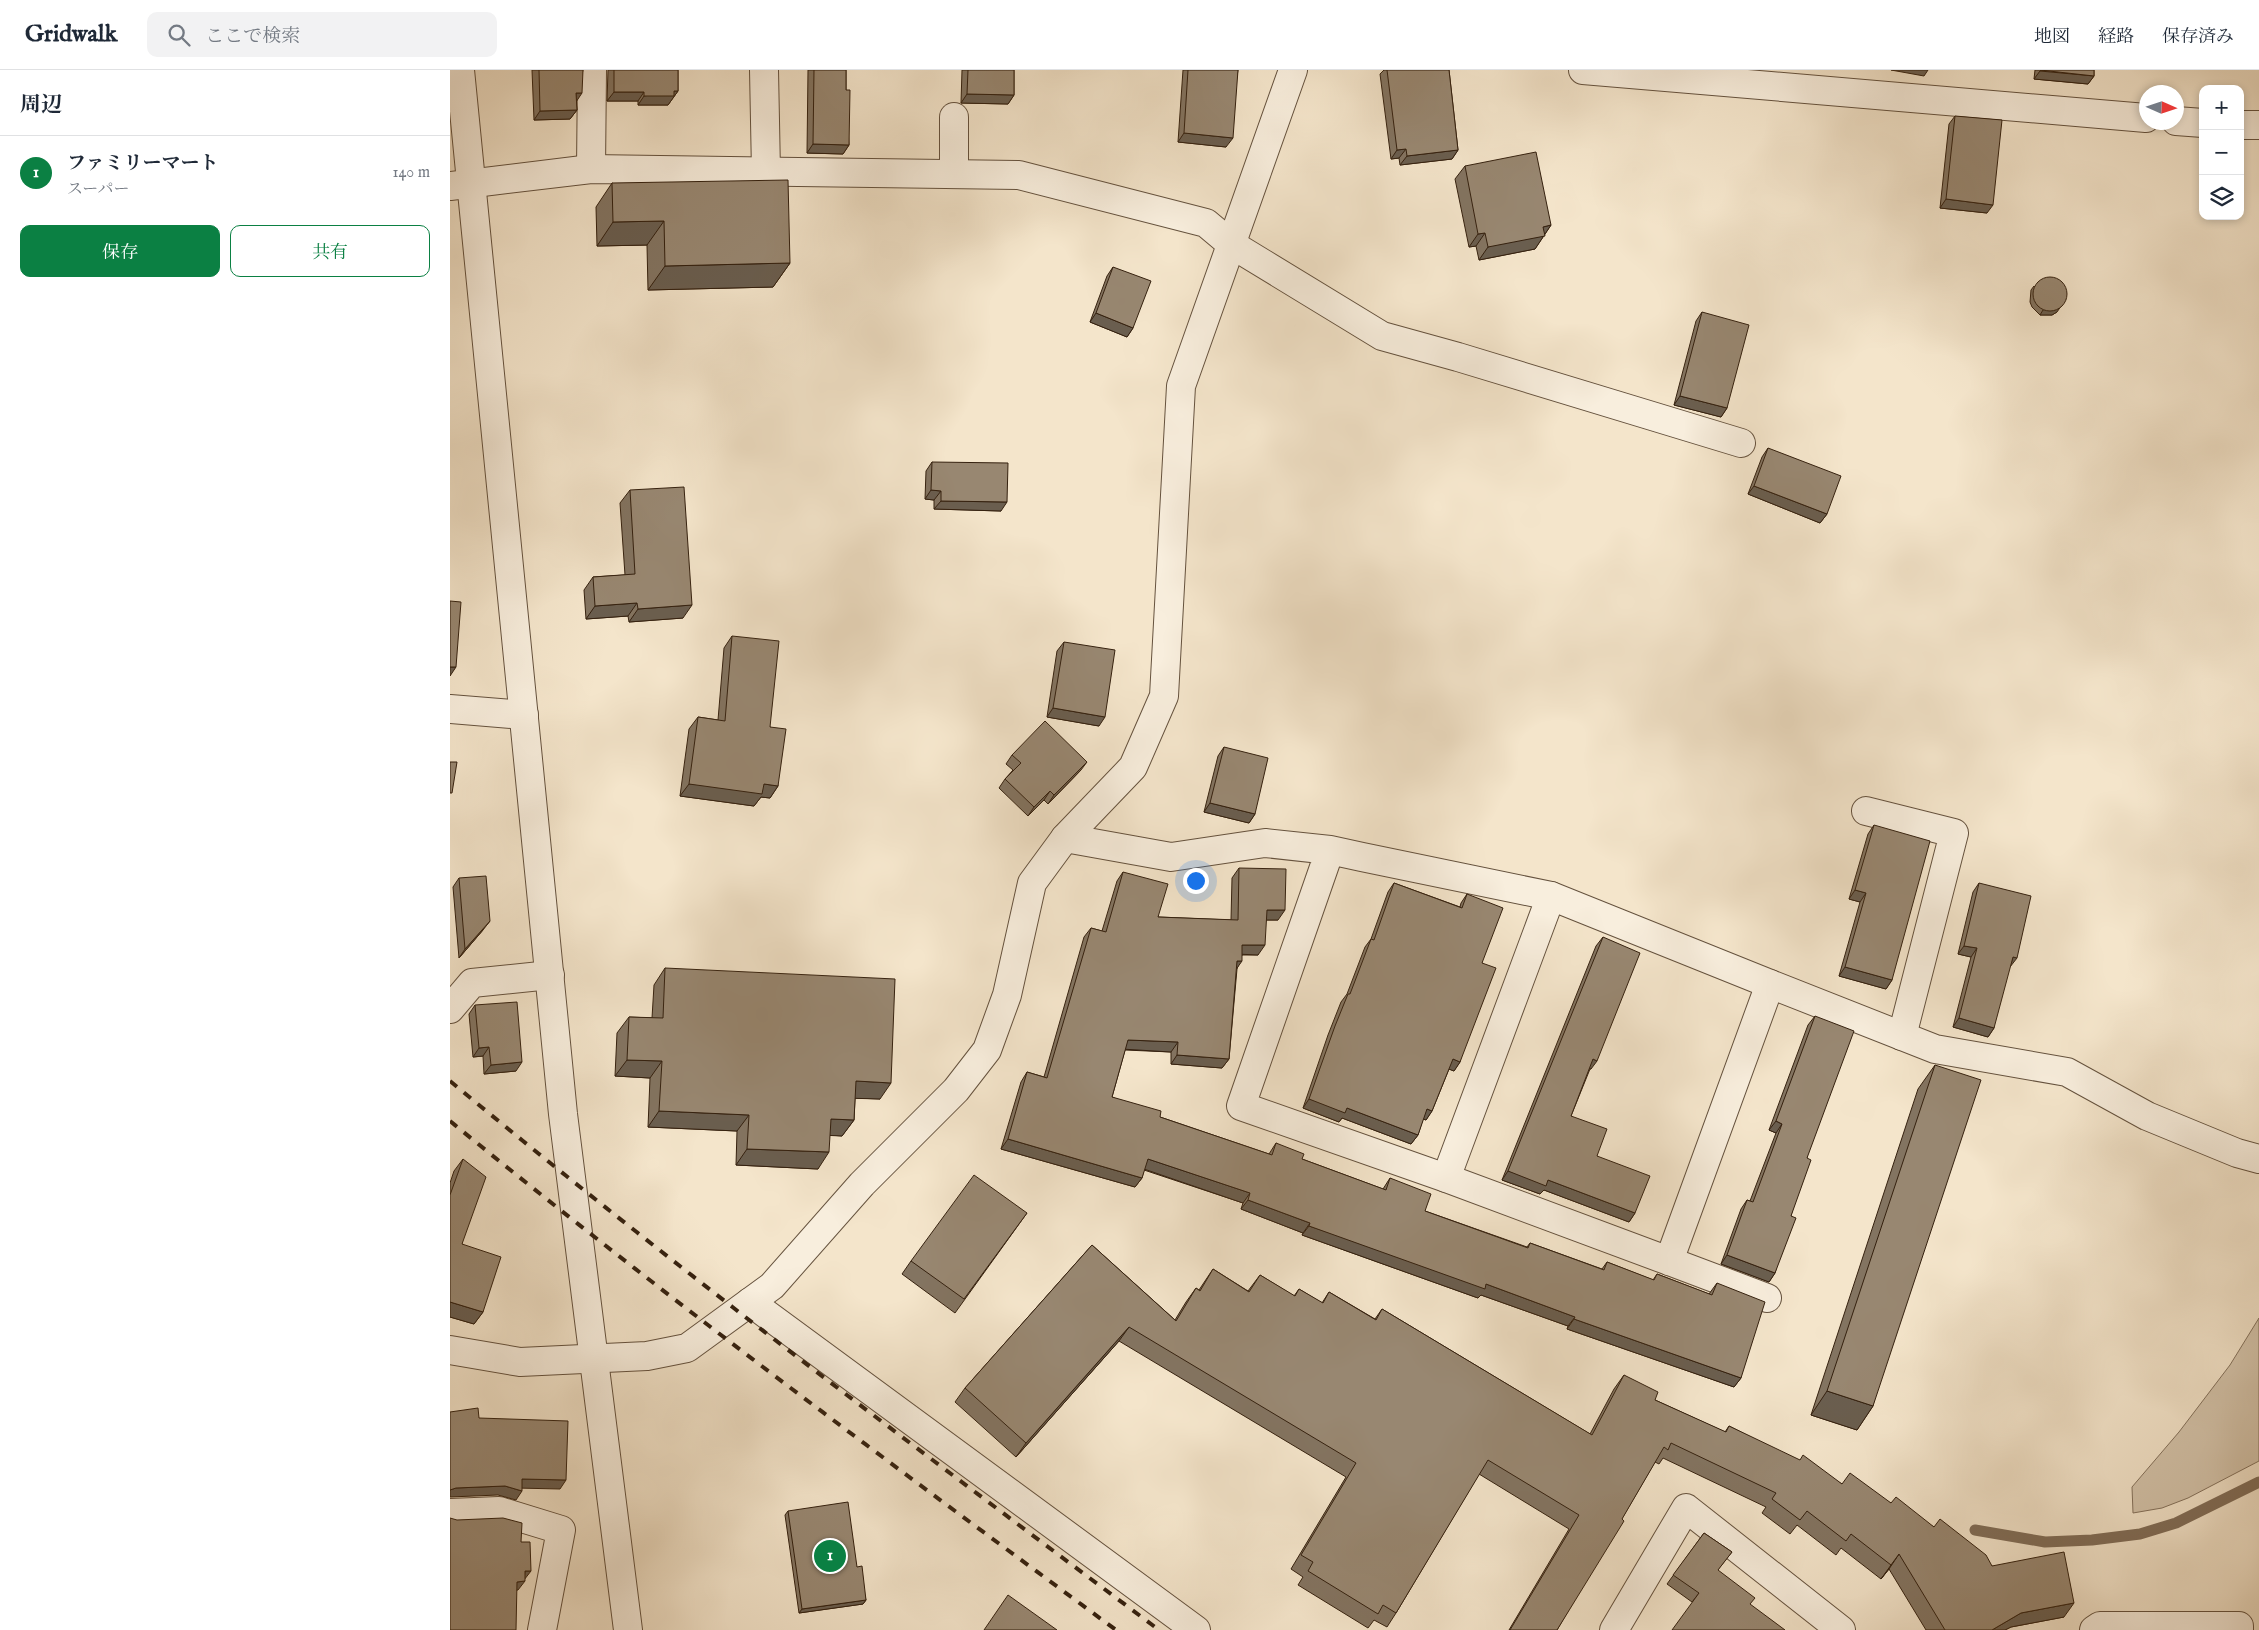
<!DOCTYPE html>
<html lang="ja">
<head>
<meta charset="utf-8">
<style>
  body { margin:0; font-family:"IM FELL English","Noto Serif JP",serif; background:#f2f2f3; color:#1f2937 }
  .controls { position:absolute; right:15px; top:15px; display:grid; overflow:hidden; border-radius:10px; box-shadow:0 2px 8px #0003 }
  .controls button { width:45px; height:45px; display:grid; place-items:center; padding:0; border:0; border-bottom:1px solid #e0e1e3; background:#fff; color:#1f2937; font:25px sans-serif }
  .compass { position:absolute; left:1689px; top:15px; width:45px; height:45px; border-radius:50%; background:#fff; box-shadow:0 2px 8px #0003; rotate:93deg }
  .you { position:absolute; left:745px; top:810px; width:18px; height:18px; margin:-12px; border:4px solid #fff; border-radius:50%; background:#1a73e8; box-shadow:0 0 0 8px #1a73e833 }
  .badge { display:grid; place-items:center; width:32px; height:32px; border-radius:50%; background:#0b8043; color:#fff; font-size:16px; font-weight:700 }
  .pin { position:absolute; translate:-50% -50%; border:2px solid #fff; box-shadow:0 1px 5px #0006 }
  .list { margin:0; padding:0; list-style:none }
  h2 { display:flex; justify-content:space-between; align-items:center; height:65px; margin:0; padding:0 20px; font-size:21px }
  h2 small { font-size:16px; font-weight:400; color:#747a83 }
  .list li { display:grid; grid-template-columns:32px 1fr auto; gap:15px; align-items:center; box-sizing:border-box; height:75px; padding:0 20px; border-top:1px solid #e0e1e3 }
  .list b { display:block; font-size:19px; white-space:nowrap }
  .list p { margin:0; font-size:16px; white-space:nowrap; color:#747a83 }
  .list em { font-size:16px; font-style:normal; color:#747a83 }
  .actions { display:flex; gap:10px; padding:15px 20px }
  .actions a { flex:1; padding:11px 0; border:1px solid #0b8043; border-radius:10px; text-align:center; font-size:18px; color:#0b8043 }
  .actions .main { background:#0b8043; color:#fff }
  .icon { flex:none; width:28px; height:28px; fill:none; stroke:currentColor; stroke-width:2; stroke-linecap:round; stroke-linejoin:round }
  .map { position:relative; flex:none; width:1809px; height:1560px; overflow:hidden }
  header { display:flex; align-items:center; gap:30px; box-sizing:border-box; height:70px; padding:0 25px; background:#fff; border-bottom:1px solid #e0e1e3 }
  header strong { font-size:24px }
  nav { display:flex; gap:28px; margin-inline-start:auto; font-size:18px }
  .search { width:350px; height:45px; background:#f2f2f3; display:flex; align-items:center; gap:12px; box-sizing:border-box; padding:0 18px; border-radius:10px; color:#747a83; font-size:19px }
  main { display:flex }
  aside { flex:1; background:#fff }
  .map>svg:first-child { display:block }
  .green { fill:#d4c4ab; stroke:#84725d }
  .lines { fill:none; stroke-linecap:round; stroke-linejoin:round }
  .stream { stroke:#816e59; stroke-width:11 }
  .minor-casing { stroke:#65523e; stroke-width:30 }
  .tertiary-casing { stroke:#65523e; stroke-width:30 }
  .minor { stroke:#f8eedd; stroke-width:28 }
  .tertiary { stroke:#f8eedd; stroke-width:28 }
  .rail { stroke:#35210f; stroke-width:4; stroke-dasharray:9 9; stroke-linecap:butt }
  .wall { fill:#837461; stroke:#35210f }
  .shaded-wall { fill:#6a5e4f; stroke:#35210f }
  .building { fill:#988771; stroke:#35210f }
</style>
</head>
<body>
<header>
<strong>Gridwalk</strong>
<div class="search"><svg class="icon" aria-label="search" viewBox="0 0 24 24"><circle cx="10" cy="10" r="6"/><path d="M15 15l6 6"/></svg>ここで検索</div>
<nav><a>地図</a><a>経路</a><a>保存済み</a></nav>
</header>
<main>
<aside>
<h2>周辺<small></small></h2>
<ul class="list">
<li><span class="badge">1</span><div><b>ファミリーマート</b><p>スーパー</p></div><em>140 m</em></li>
</ul>
<div class="actions"><a class="main">保存</a><a>共有</a></div>
</aside>
<div class="map">
<svg width="1809" height="1560" viewBox="0 0 1809 1560">
  <rect width="100%" height="100%" fill="#f4e5cb"/>
  <filter id="stains"><feTurbulence type="fractalNoise" baseFrequency=".004" numOctaves="4"/><feColorMatrix values="0 0 0 0 .2 0 0 0 0 .09 0 0 0 0 .02 0 0 0 .5 -.17"/></filter>
  <radialGradient id="worn" r=".72"><stop offset=".6" stop-color="#630" stop-opacity="0"/><stop offset="1" stop-color="#630" stop-opacity=".3"/></radialGradient>
  <polygon class="green" points="1809,1248 1809,1391 1738,1428 1712,1438 1683,1443 1682,1417 1729,1362 1780,1295"/>
  <g class="lines">
    <polyline class="stream" points="1525,1460 1595,1472 1642,1470 1690,1464 1726,1453 1809,1412"/>
    <g class="minor-casing">
      <g id="minor">
        <polyline points="314,0 316,102"/>
        <polyline points="1133,0 1696,48"/>
        <polyline points="1726,51 1753,53"/>
        <polyline points="1790,55 1809,55"/>
        <polyline points="141,99 142,0"/>
        <polyline points="504,104 504,47"/>
        <polyline points="0,116 141,99 569,105 756,153 781,174 932,266 1008,287 1291,373"/>
        <polyline points="0,639 74,645"/>
        <polyline points="1416,741 1504,763 1452,966"/>
        <polyline points="615,768 721,787 815,773 880,780 912,787 1101,826 1320,914 1219,1191 996,1108 791,1036 880,780"/>
        <polyline points="1320,914 1485,979 1617,1002 1697,1046 1787,1083 1809,1089"/>
        <polyline points="0,939 22,913 100,905"/>
        <polyline points="996,1108 1101,826"/>
        <polyline points="1219,1191 1317,1228"/>
        <polyline points="300,1232 746,1560"/>
        <polyline points="0,1443 49,1441 111,1460 92,1560"/>
        <polyline points="1164,1560 1236,1438 1391,1560"/>
        <polyline points="1644,1560 1650,1556 1789,1556 1789,1560"/>
      </g>
    </g>
    <g class="tertiary-casing">
      <g id="tertiary">
        <polyline points="10,0 113,1044 178,1560"/>
        <polyline points="0,1280 70,1292 197,1286 237,1278 322,1216 412,1114 506,1020 537,980 557,925 582,813 615,768 683,697 714,626 731,316 843,0"/>
      </g>
    </g>
    <use href="#minor" class="minor"/>
    <use href="#tertiary" class="tertiary"/>
    <g class="rail">
      <path d="M 0,1011 C 230,1202 470,1381 709,1560"/>
      <path d="M 0,1051 C 216,1228 441,1394 666,1560"/>
    </g>
  </g>
  <g class="wall">
    <polygon points="82,0 133,0 126,31 127,40 120,49 84,50"/>
    <polygon points="158,0 228,0 228,21 218,35 188,35 188,31 157,31"/>
    <polygon points="358,0 396,0 396,20 399,75 393,84 357,83"/>
    <polygon points="512,0 564,0 564,25 558,34 511,33"/>
    <polygon points="733,0 788,0 776,77 728,72"/>
    <polygon points="934,0 999,0 1008,80 1002,89 950,95 949,88 941,89 930,4"/>
    <polygon points="1585,0 1644,0 1644,6 1638,14 1584,9"/>
    <polygon points="1505,46 1537,143 1490,138 1499,54"/>
    <polygon points="1015,96 1101,155 1085,179 1029,190 1026,176 1019,177 1005,109"/>
    <polygon points="162,113 340,193 323,217 198,220 197,175 147,176 146,137"/>
    <polygon points="663,197 683,258 677,267 640,252 657,206"/>
    <polygon points="1584,216 1607,242 1602,245 1590,245 1582,237 1580,232 1581,220"/>
    <polygon points="1252,242 1277,338 1271,347 1224,335 1246,251"/>
    <polygon points="1318,378 1377,444 1370,453 1298,424 1312,387"/>
    <polygon points="482,392 551,441 484,439 484,430 475,429 476,401"/>
    <polygon points="180,420 233,548 179,552 178,546 136,549 134,520 143,507 175,505 170,433"/>
    <polygon points="282,566 320,657 328,716 320,728 311,727 304,736 230,726 239,659 248,647 268,650 274,578"/>
    <polygon points="614,572 649,656 597,647 607,581"/>
    <polygon points="774,677 805,744 799,753 754,742 768,686"/>
    <polygon points="562,685 631,700 598,734 594,730 578,746 549,718 555,709 563,700 556,694"/>
    <polygon points="1424,755 1442,910 1436,919 1389,906 1410,832 1399,829 1418,764"/>
    <polygon points="789,798 828,850 816,850 808,885 792,885 787,899 779,989 772,998 721,994 721,982 675,980 662,1027 710,1047 819,1084 826,1073 852,1089 933,1119 940,1108 975,1141 1077,1177 1080,1173 1152,1199 1157,1192 1203,1210 1207,1204 1259,1224 1267,1213 1291,1308 1284,1317 1117,1259 1118,1256 1031,1225 1028,1228 852,1165 853,1163 791,1139 793,1133 694,1100 692,1108 685,1117 551,1079 571,1012 577,1002 594,1007 634,867 641,858 652,861 667,811 673,802 708,847 781,850 782,808"/>
    <polygon points="9,808 33,860 9,888 3,817"/>
    <polygon points="944,813 1010,837 1011,833 1017,824 1032,893 1010,992 1004,1001 999,999 982,1041 976,1050 973,1049 968,1065 961,1074 892,1048 889,1052 853,1038 878,965 891,932 897,924 915,877 921,869 938,822"/>
    <polygon points="1529,813 1544,958 1538,967 1503,957 1521,887 1508,884 1523,822"/>
    <polygon points="1153,867 1141,999 1140,999 1121,1046 1147,1086 1185,1143 1179,1152 1094,1120 1090,1124 1052,1110 1146,876"/>
    <polygon points="215,898 430,1029 405,1028 404,1050 392,1066 380,1065 368,1099 286,1095 287,1061 198,1057 200,1008 165,1006 167,963 179,947 202,948 204,915"/>
    <polygon points="25,935 66,1001 34,1004 33,986 23,987 19,944"/>
    <polygon points="1365,946 1357,1088 1325,1203 1319,1212 1271,1194 1291,1139 1297,1130 1300,1131 1326,1063 1319,1060 1358,955"/>
    <polygon points="1485,995 1423,1336 1407,1360 1361,1345 1468,1019"/>
    <polygon points="13,1089 12,1174 33,1242 24,1254 0,1247 0,1113 4,1101"/>
    <polygon points="577,1143 505,1243 452,1204 461,1191"/>
    <polygon points="642,1175 725,1250 736,1232 746,1218 749,1220 763,1199 798,1221 810,1205 844,1226 849,1219 872,1233 879,1222 925,1249 932,1239 1140,1364 1164,1319 1174,1305 1205,1330 1275,1362 1279,1356 1392,1414 1441,1433 1484,1457 1542,1496 1614,1547 1561,1557 1555,1560 1476,1560 1439,1499 1431,1509 1391,1478 1386,1485 1347,1455 1340,1464 1312,1443 1316,1437 1213,1388 1209,1394 1205,1392 1107,1560 1059,1560 1119,1459 1029,1404 946,1543 937,1557 924,1550 918,1558 848,1515 853,1507 841,1499 896,1407 669,1271 566,1387 505,1332 515,1318"/>
    <polygon points="338,1441 407,1497 416,1530 413,1534 349,1543 335,1445"/>
    <polygon points="1254,1463 1282,1482 1242,1532 1217,1514"/>
  </g>
  <g class="shaded-wall">
    <polygon points="1441,0 1478,0 1474,6"/>
    <polygon points="1590,1 1644,6 1638,14 1584,9"/>
    <polygon points="224,21 228,21 218,35 188,35 194,26"/>
    <polygon points="164,22 194,22 188,31 157,31"/>
    <polygon points="126,23 132,23 126,32"/>
    <polygon points="517,24 564,25 558,34 511,33"/>
    <polygon points="127,40 120,49 84,50 90,41"/>
    <polygon points="734,63 783,68 776,77 728,72"/>
    <polygon points="363,74 399,75 393,84 357,83"/>
    <polygon points="956,79 949,88 941,89 947,80"/>
    <polygon points="1008,80 1002,89 950,95 957,86"/>
    <polygon points="1496,129 1543,135 1537,143 1490,138"/>
    <polygon points="214,151 197,175 147,176 163,152"/>
    <polygon points="1101,155 1085,179 1029,190 1038,177 1093,157"/>
    <polygon points="1035,163 1026,176 1019,177 1028,164"/>
    <polygon points="340,193 323,217 198,220 215,196"/>
    <polygon points="1616,229 1607,242 1602,245 1590,245 1593,240"/>
    <polygon points="646,243 683,258 677,267 640,252"/>
    <polygon points="1230,326 1277,338 1271,347 1224,335"/>
    <polygon points="1304,416 1377,444 1370,453 1298,424"/>
    <polygon points="481,420 491,421 484,430 475,429"/>
    <polygon points="491,431 557,432 551,441 484,439"/>
    <polygon points="187,533 178,546 136,549 145,536"/>
    <polygon points="242,535 233,548 179,552 188,539"/>
    <polygon points="0,597 6,597 0,606"/>
    <polygon points="603,638 655,647 649,656 597,647"/>
    <polygon points="637,692 631,700 598,734 604,725"/>
    <polygon points="239,714 314,714 328,716 320,728 311,727 304,736 230,726"/>
    <polygon points="600,721 594,730 578,746 584,737"/>
    <polygon points="760,733 805,744 799,753 754,742"/>
    <polygon points="1405,820 1416,823 1410,832 1399,829"/>
    <polygon points="817,840 835,840 828,850 810,850"/>
    <polygon points="40,851 33,860 9,888 15,879"/>
    <polygon points="792,875 815,875 808,885 786,884"/>
    <polygon points="1514,876 1527,878 1521,887 1508,884"/>
    <polygon points="1563,887 1567,888 1560,897"/>
    <polygon points="787,891 792,891 785,901"/>
    <polygon points="1395,897 1442,910 1436,919 1389,906"/>
    <polygon points="1509,948 1544,958 1538,967 1503,957"/>
    <polygon points="678,970 728,972 721,982 671,979"/>
    <polygon points="39,977 33,986 23,987 29,978"/>
    <polygon points="727,985 779,989 772,998 721,994"/>
    <polygon points="1003,989 1010,992 1004,1001 996,998"/>
    <polygon points="1143,989 1147,991 1141,999 1137,998"/>
    <polygon points="177,990 212,991 200,1008 165,1006"/>
    <polygon points="72,992 66,1001 34,1004 41,995"/>
    <polygon points="406,1011 441,1013 430,1029 394,1028"/>
    <polygon points="859,1029 897,1038 968,1065 961,1074 892,1048 889,1052 853,1038"/>
    <polygon points="977,1039 982,1041 976,1050 971,1048"/>
    <polygon points="209,1041 299,1045 287,1061 198,1057"/>
    <polygon points="381,1049 404,1050 392,1066 370,1065"/>
    <polygon points="1326,1051 1332,1054 1326,1063 1319,1060"/>
    <polygon points="558,1069 692,1108 685,1117 551,1079"/>
    <polygon points="297,1079 379,1082 368,1099 286,1095"/>
    <polygon points="698,1089 800,1123 793,1133 691,1098"/>
    <polygon points="1058,1101 1098,1110 1185,1143 1179,1152 1094,1120 1090,1124 1052,1110"/>
    <polygon points="798,1130 860,1153 853,1163 791,1139"/>
    <polygon points="859,1156 1036,1214 1125,1247 1118,1256 1031,1225 1028,1228 852,1165"/>
    <polygon points="1277,1185 1325,1203 1319,1212 1271,1194"/>
    <polygon points="0,1232 33,1242 24,1254 0,1247"/>
    <polygon points="1124,1249 1291,1308 1284,1317 1117,1259"/>
    <polygon points="679,1257 669,1271 566,1387 576,1373"/>
    <polygon points="1377,1321 1423,1336 1407,1360 1361,1345"/>
    <polygon points="72,1409 116,1410 110,1419 66,1418"/>
    <polygon points="55,1416 72,1421 66,1430 48,1425 0,1427 0,1420 6,1418"/>
    <polygon points="1449,1484 1439,1499 1431,1509 1441,1495"/>
    <polygon points="75,1501 81,1501 74,1510"/>
    <polygon points="75,1511 68,1520 61,1521 67,1512"/>
    <polygon points="416,1530 413,1534 349,1543 352,1539"/>
    <polygon points="1624,1533 1614,1547 1561,1557 1555,1560 1542,1560 1571,1543"/>
  </g>
  <g class="building">
    <polygon points="89,0 133,0 132,23 126,23 127,40 90,41"/>
    <polygon points="164,0 228,0 228,21 224,21 224,26 194,26 194,22 164,22"/>
    <polygon points="364,0 396,0 396,20 400,20 399,75 363,74"/>
    <polygon points="518,0 564,0 564,25 517,24"/>
    <polygon points="738,0 788,0 783,68 734,63"/>
    <polygon points="937,0 999,0 1008,80 957,86 956,79 947,80"/>
    <polygon points="1590,0 1644,0 1644,6"/>
    <polygon points="1505,46 1552,50 1543,135 1496,129"/>
    <polygon points="1086,82 1101,155 1093,157 1095,166 1038,177 1035,163 1028,164 1015,96"/>
    <polygon points="338,110 340,193 215,196 214,151 163,152 162,113"/>
    <polygon points="663,197 701,211 683,258 646,243"/>
    <circle cx="1600" cy="224" r="17"/>
    <polygon points="1252,242 1299,255 1277,338 1230,326"/>
    <polygon points="1318,378 1391,406 1377,444 1304,416"/>
    <polygon points="482,392 558,393 557,432 491,431 491,421 481,420"/>
    <polygon points="234,417 242,535 188,539 187,533 145,536 143,507 185,504 180,420"/>
    <polygon points="0,531 11,532 6,597 0,597"/>
    <polygon points="282,566 329,571 320,657 336,659 328,716 314,714 312,724 239,714 248,647 275,651"/>
    <polygon points="614,572 665,580 655,647 603,638"/>
    <polygon points="595,651 637,692 604,725 600,721 584,737 555,709 571,693 562,685"/>
    <polygon points="774,677 818,688 805,744 760,733"/>
    <polygon points="0,692 7,692 2,723 0,723"/>
    <polygon points="1424,755 1480,771 1442,910 1395,897 1416,823 1405,820"/>
    <polygon points="789,798 836,799 835,840 817,840 815,875 792,875 792,891 787,891 779,989 727,985 728,972 678,970 662,1027 711,1041 710,1047 822,1085 826,1073 854,1084 852,1089 936,1120 940,1108 981,1124 975,1141 1078,1178 1080,1173 1154,1200 1157,1192 1204,1210 1207,1204 1262,1225 1267,1213 1315,1232 1291,1308 1124,1249 1125,1247 1036,1214 1035,1219 859,1156 860,1153 798,1130 800,1123 698,1089 692,1108 558,1069 577,1002 597,1008 641,858 656,862 673,802 718,814 708,847 788,850"/>
    <polygon points="36,806 40,851 15,879 9,808"/>
    <polygon points="944,813 1012,838 1017,824 1053,838 1032,893 1046,898 1010,992 1003,989 982,1041 977,1039 968,1065 897,1038 895,1043 859,1029 885,956 898,924 900,924 921,869 924,870"/>
    <polygon points="1529,813 1581,826 1567,888 1563,887 1544,958 1509,948 1527,878 1514,876"/>
    <polygon points="1153,867 1190,883 1147,991 1143,989 1121,1046 1157,1059 1147,1086 1200,1106 1185,1143 1098,1110 1096,1116 1058,1101"/>
    <polygon points="215,898 445,909 441,1013 406,1011 404,1050 381,1049 379,1082 297,1079 299,1045 209,1041 212,991 177,990 179,947 213,948"/>
    <polygon points="67,932 72,992 41,995 39,977 29,978 25,935"/>
    <polygon points="1365,946 1404,961 1357,1088 1361,1090 1341,1146 1346,1148 1325,1203 1277,1185 1297,1130 1303,1132 1332,1054 1326,1051"/>
    <polygon points="1485,995 1531,1010 1423,1336 1377,1321"/>
    <polygon points="13,1089 36,1107 12,1174 51,1187 33,1242 0,1232 0,1125"/>
    <polygon points="524,1105 577,1143 514,1229 461,1191"/>
    <polygon points="642,1175 726,1251 746,1218 750,1221 763,1199 799,1222 810,1205 845,1226 849,1219 873,1233 879,1222 926,1250 932,1239 1142,1365 1174,1305 1208,1322 1205,1330 1276,1362 1279,1356 1350,1390 1353,1385 1392,1414 1400,1403 1441,1433 1446,1427 1484,1457 1490,1449 1536,1485 1542,1496 1614,1482 1624,1533 1571,1543 1542,1560 1495,1560 1449,1484 1441,1495 1401,1464 1396,1471 1357,1441 1350,1450 1322,1429 1326,1423 1221,1373 1218,1380 1214,1377 1172,1449 1174,1451 1107,1560 1060,1560 1129,1445 1038,1390 946,1543 933,1535 928,1544 858,1501 863,1492 851,1485 906,1393 679,1257 576,1373 515,1318"/>
    <polygon points="28,1338 29,1348 118,1351 116,1410 72,1409 72,1421 55,1416 6,1418 0,1420 0,1342"/>
    <polygon points="398,1432 407,1497 412,1496 416,1530 352,1539 338,1441"/>
    <polygon points="0,1448 7,1450 53,1448 72,1453 71,1472 80,1472 81,1501 75,1501 75,1511 67,1512 66,1560 0,1560"/>
    <polygon points="1254,1463 1282,1482 1268,1500 1305,1528 1300,1534 1335,1560 1222,1560 1249,1523 1223,1505"/>
    <polygon points="558,1525 607,1560 534,1560"/>
  </g>
  <rect width="100%" height="100%" filter="url(#stains)"/>
  <rect width="100%" height="100%" fill="url(#worn)"/>
</svg>
<div class="controls">
<button>+</button>
<button>−</button>
<button><svg class="icon" aria-label="layers" viewBox="0 0 24 24"><path d="M12 4l9 5-9 5-9-5zM3 14l9 5 9-5"/></svg></button>
</div>
<svg class="compass" viewBox="-18 -18 36 36"><path d="M0-13l5 13h-10z" fill="#e53935"/><path d="M0 13l5-13h-10z" fill="#747a83"/></svg>
<div class="you"></div>
<div class="pin badge" style="left:380px;top:1486px">1</div>
</div>
</main>
</body>
</html>
